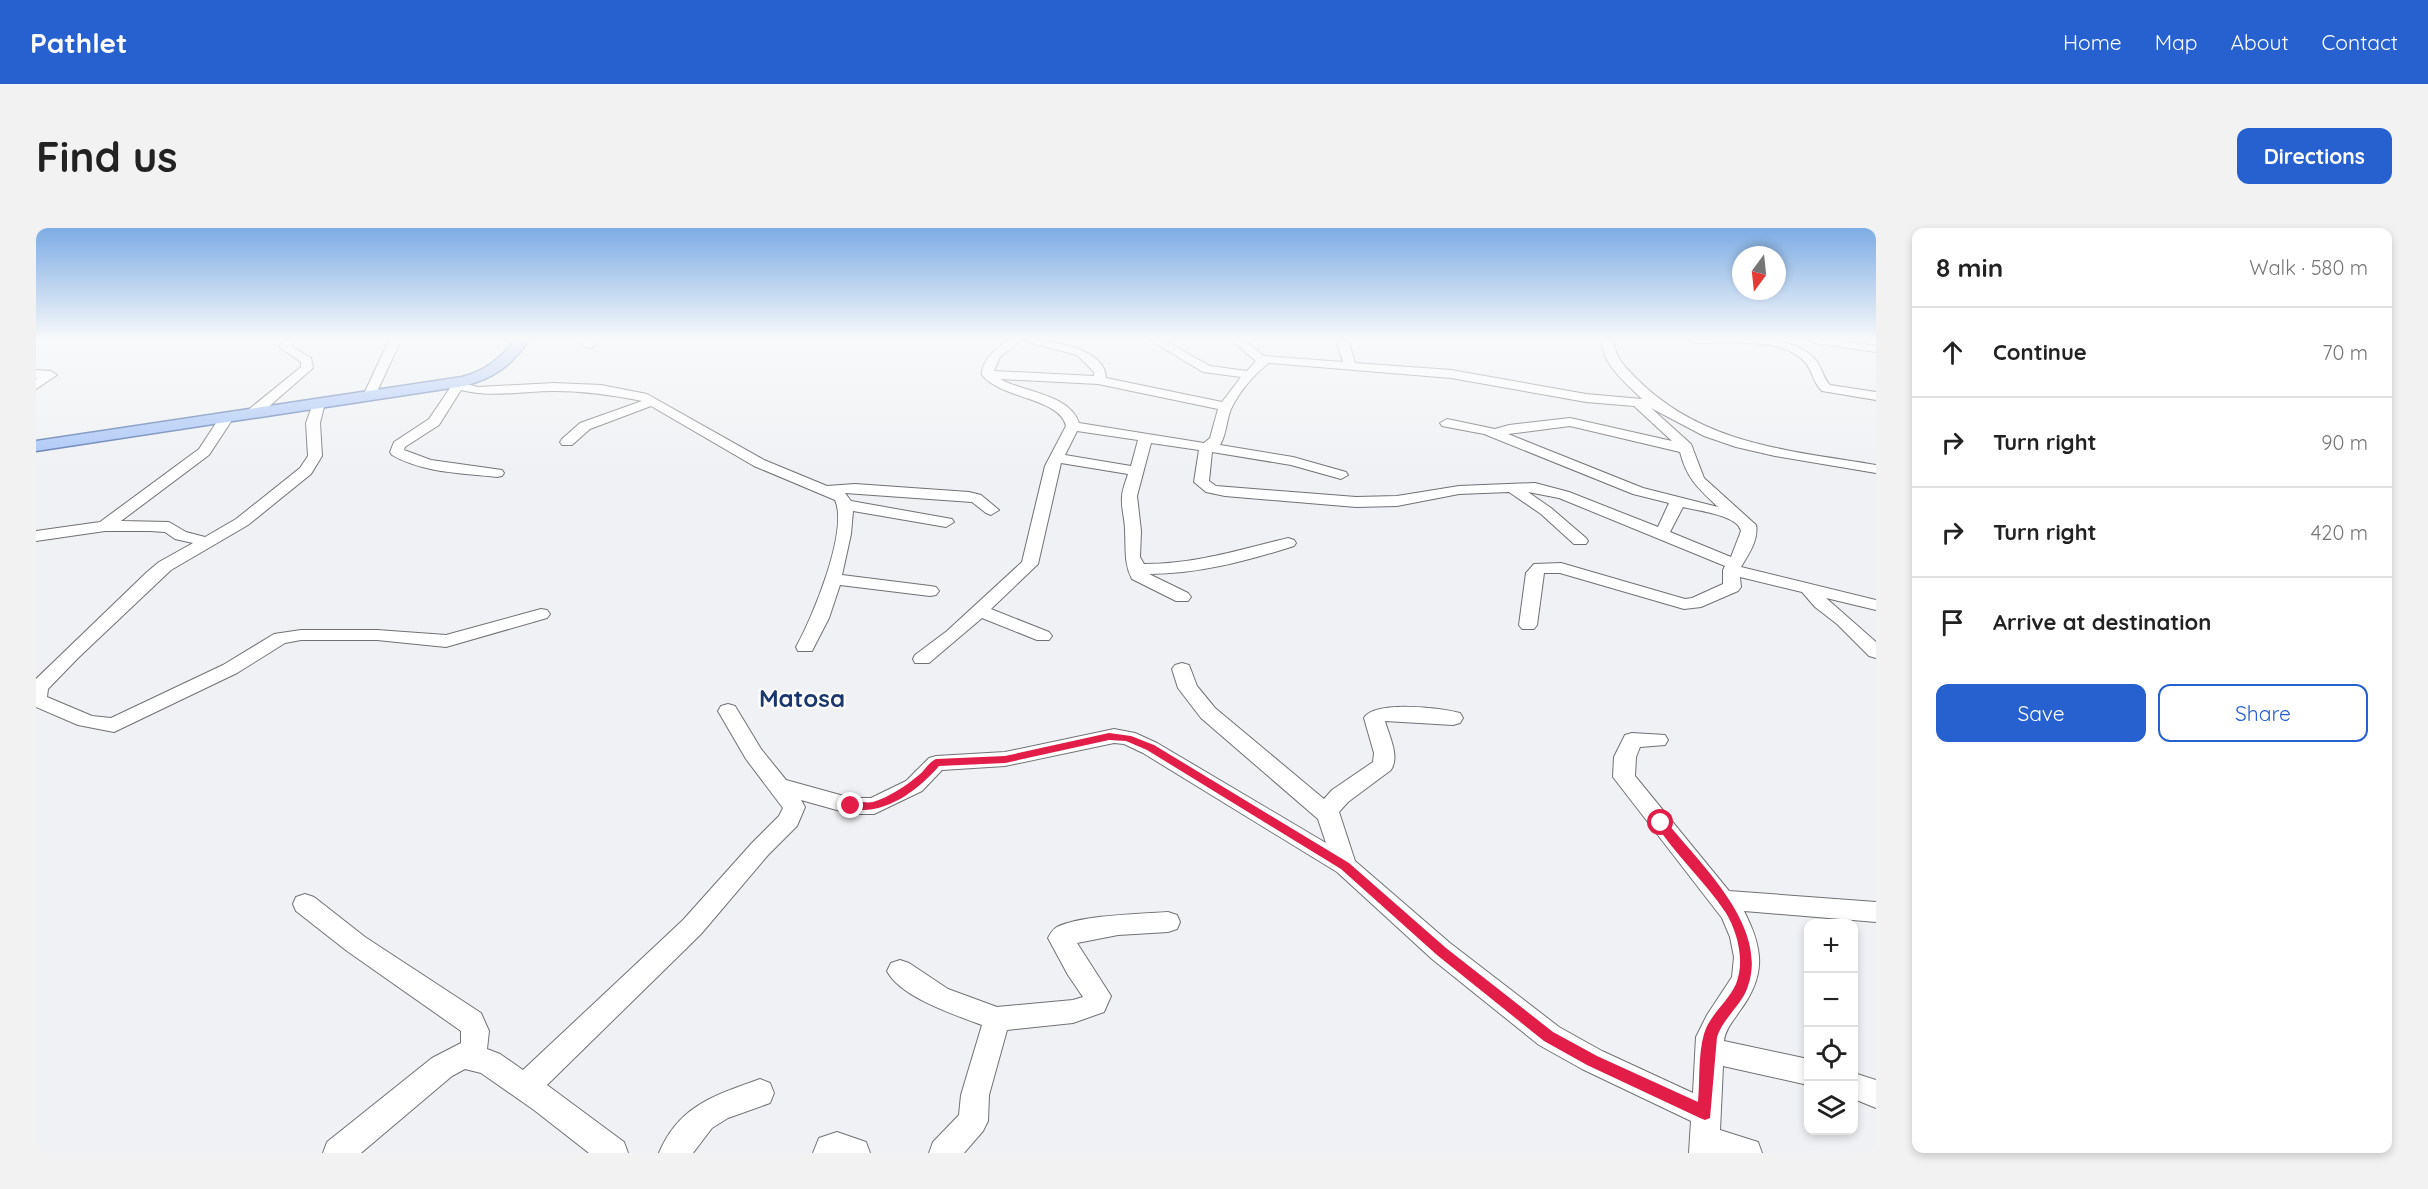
<!DOCTYPE html>
<html lang="en">
<head>
<meta charset="utf-8">
<style>
  body { margin:0; font-family:Quicksand,sans-serif; background:#f2f2f2; color:#222 }
  .controls { position:absolute; right:18px; bottom:18px; display:grid; overflow:hidden; border-radius:12px; box-shadow:0 3px 9px #0003 }
  .controls button { width:54px; height:54px; display:grid; place-items:center; padding:0; border:0; border-bottom:2px solid #e0e0e0; background:#fff; color:#222; font:30px sans-serif }
  .compass { position:absolute; left:1696px; top:18px; width:54px; height:54px; border-radius:50%; background:#fff; box-shadow:0 3px 9px #0003; rotate:195deg }
  .stop { position:absolute; width:18px; height:18px; margin:-14px; border:4px solid #e11d48; border-radius:50%; background:#fff }
  .stop.end { background:#e11d48; border-color:#fff; box-shadow:0 2px 6px #0008 }
  .list { margin:0; padding:0; list-style:none }
  h2 { display:flex; justify-content:space-between; align-items:center; height:78px; margin:0; padding:0 24px; font-size:26px }
  h2 small { font-size:20px; font-weight:400; color:#767676 }
  .list li { display:grid; grid-template-columns:39px 1fr auto; gap:18px; align-items:center; box-sizing:border-box; height:90px; padding:0 24px; border-top:2px solid #e0e0e0 }
  .list b { display:block; font-size:22px; white-space:nowrap }
  .list em { font-size:20px; font-style:normal; color:#767676 }
  .actions { display:flex; gap:12px; padding:18px 24px }
  .actions a { flex:1; padding:14px 0; border:2px solid #2761cf; border-radius:12px; text-align:center; font-size:21px; color:#2761cf }
  .actions .main { background:#2761cf; color:#fff }
  .icon { flex:none; width:33px; height:33px; fill:none; stroke:currentColor; stroke-width:2; stroke-linecap:round; stroke-linejoin:round }
  .map { position:relative; flex:none; width:1840px; height:925px; overflow:hidden; border-radius:12px }
  header { display:flex; align-items:center; gap:36px; box-sizing:border-box; height:84px; padding:0 30px; background:#2761cf; color:#fff }
  header strong { font-size:28px }
  nav { display:flex; gap:33px; margin-inline-start:auto; font-size:21px }
  .intro { display:flex; align-items:center; justify-content:space-between; box-sizing:border-box; height:144px; padding:0 36px }
  h1 { margin:0; font-size:42px }
  .button { padding:15px 27px; border-radius:12px; background:#2761cf; color:#fff; font-size:21px; font-weight:700 }
  main { display:flex; gap:36px; padding:0 36px }
  aside { flex:1; background:#fff; border-radius:12px; box-shadow:0 3px 9px #0003 }
  .map>svg:first-child { display:block }
  .lines { fill:none; stroke-linecap:round; stroke-linejoin:round }
  .minor-casing { stroke:#6f7174; stroke-width:2 }
  .major-casing { stroke:#5877ae; stroke-width:3 }
  .minor { fill:#fff; fill-rule:evenodd }
  .major { fill:#a7c4f7; fill-rule:evenodd }
  .route { fill:#e11d48 }
  .labels { text-anchor:middle; stroke-width:4.5; stroke-linejoin:round; paint-order:stroke }
  .quarter-label { font-size:24px; font-weight:bold; fill:#1a376d; stroke:#fefefe }
</style>
</head>
<body>
<header>
<strong>Pathlet</strong>
<nav><a>Home</a><a>Map</a><a>About</a><a>Contact</a></nav>
</header>
<div class="intro"><h1>Find us</h1><a class="button">Directions</a></div>
<main>
<div class="map">
<svg width="1840" height="925" viewBox="0 0 1840 925">
  <rect width="100%" height="100%" fill="#f0f1f4"/>
  <g class="lines">
    <g class="minor-casing">
      <g id="minor">
        <polygon points="247,112 259,112 255,118 275,130 277,140 222,188 212,188 210,185 212,182 265,139 265,134 243,119"/>
        <polygon points="353,112 365,112 339,168 333,172 328,171 327,168"/>
        <polygon points="544,112 556,112 560,117 554,120 550,119"/>
        <path d="M 972,112 L 985,112 L 964,129 L 958,143 L 1058,148 L 1058,144 L 1041,127 L 992,114 L 990,112 C 1013,112 1070,120 1070,150 L 1186,174 L 1205,149 L 1167,144 L 1114,112 L 1128,112 L 1174,138 L 1211,143 L 1220,133 L 1195,112 L 1208,112 L 1228,128 L 1307,134 L 1300,112 L 1312,112 L 1319,135 L 1415,142 L 1550,166 L 1606,171 C 1591,156 1565,136 1566,112 L 1578,112 C 1578,128 1589,139 1600,150 C 1666,217 1752,222 1840,237 L 1840,245 L 1739,228 L 1700,219 L 1668,208 L 1615,180 L 1655,216 L 1668,250 L 1720,297 C 1723,312 1712,327 1705,339 L 1840,372 L 1840,382 L 1790,370 L 1840,414 L 1840,430 L 1833,428 L 1801,396 L 1779,379 L 1766,364 L 1704,349 L 1705,359 L 1702,363 L 1665,379 L 1648,381 L 1524,345 L 1508,345 L 1501,397 L 1498,401 L 1486,401 L 1483,397 L 1490,345 L 1498,336 L 1525,335 L 1649,371 L 1656,370 L 1687,356 L 1687,342 L 1689,338 L 1523,270 L 1492,264 L 1515,280 L 1550,310 L 1552,313 L 1550,316 L 1538,316 L 1505,286 L 1473,264 L 1423,266 L 1361,278 L 1320,279 L 1189,268 L 1170,264 L 1158,254 L 1163,222 L 1115,215 L 1101,268 L 1105,303 L 1104,329 L 1108,336 C 1159,336 1203,322 1252,310 L 1258,312 L 1260,315 L 1258,318 C 1211,333 1162,346 1113,346 L 1152,365 L 1155,369 L 1152,373 L 1140,373 L 1096,351 C 1088,336 1090,322 1089,302 C 1089,291 1085,280 1086,269 C 1086,262 1090,253 1092,246 L 1025,235 L 1002,336 L 955,381 L 1013,404 L 1016,408 L 1013,412 L 1001,412 L 946,390 L 893,435 L 879,435 L 877,431 L 879,427 L 911,403 L 986,334 L 1009,238 L 1030,198 C 1024,170 965,171 946,147 C 946,131 960,121 972,112 ZM 1233,135 L 1415,150 L 1550,174 L 1598,178 L 1636,213 L 1534,190 L 1473,197 L 1459,201 L 1411,191 L 1404,195 L 1406,198 L 1448,206 L 1597,266 L 1633,275 L 1622,299 L 1533,264 L 1499,255 L 1423,258 L 1361,268 L 1320,269 L 1180,258 L 1173,253 L 1176,224 L 1255,237 L 1305,251 L 1312,247 L 1310,244 L 1257,229 L 1184,217 C 1191,205 1190,193 1195,181 C 1203,164 1219,145 1233,135 ZM 964,151 L 1062,156 L 1182,181 L 1174,210 L 1168,215 L 1043,195 C 1034,166 987,164 964,151 ZM 1534,198 L 1644,224 C 1651,251 1662,260 1682,279 L 1607,260 L 1472,206 ZM 1041,203 L 1102,212 L 1095,238 L 1029,227 ZM 1647,279 C 1662,283 1702,287 1705,303 L 1695,329 L 1634,304 Z"/>
        <path d="M 1653,112 C 1688,111 1751,103 1777,129 C 1786,137 1786,149 1794,157 L 1840,164 L 1840,172 L 1786,163 C 1777,155 1777,143 1769,134 C 1744,108 1692,116 1659,115 Z"/>
        <polygon points="1772,112 1801,112 1840,118 1840,124 1778,115"/>
        <polygon points="0,142 15,143 21,147 0,161 0,151 2,150 0,150"/>
        <path d="M 415,152 L 442,159 L 518,155 L 565,157 L 611,166 L 728,232 L 791,258 L 819,256 L 933,264 L 945,267 L 963,282 L 955,287 L 950,285 L 936,274 L 809,265 L 815,273 L 916,291 L 918,294 L 910,299 L 817,283 L 815,306 L 806,347 L 894,358 L 900,359 L 903,363 L 900,367 L 894,368 L 804,357 L 793,390 L 776,423 L 762,423 L 760,419 C 776,391 813,302 799,272 L 718,238 L 615,178 L 554,201 L 536,217 L 526,217 L 524,214 L 526,211 L 544,195 L 606,173 C 576,167 548,163 518,163 C 487,163 455,170 425,162 L 403,197 L 369,219 L 368,222 L 395,232 L 466,242 L 468,245 L 466,248 L 461,249 C 426,245 387,245 356,227 L 354,224 L 358,214 L 393,191 L 414,160 L 409,156 Z"/>
        <polygon points="283,171 289,175 284,195 286,228 275,246 212,297 135,342 42,430 12,461 11,469 56,488 75,490 187,437 238,406 265,402 341,402 410,407 505,381 511,382 514,386 511,390 410,419 341,412 265,412 249,415 201,445 78,504 42,497 0,479 0,451 111,344 123,334 157,315 139,311 129,304 114,303 69,303 0,313 0,303 64,294 163,221 186,186 191,185 198,189 173,227 85,293 133,294 150,304 169,309 200,291 264,240 272,228 270,195 277,175"/>
        <path d="M 1146,435 L 1153,437 L 1161,458 L 1179,480 L 1288,571 L 1296,562 L 1337,534 L 1338,525 L 1328,490 C 1339,472 1405,480 1424,485 L 1427,490 L 1424,495 L 1417,497 L 1349,493 C 1353,508 1364,528 1355,542 L 1312,574 L 1303,584 L 1319,633 L 1414,715 L 1523,799 L 1566,823 L 1657,865 L 1660,809 L 1671,787 L 1696,749 L 1698,729 L 1694,709 L 1686,690 L 1577,549 L 1578,529 L 1589,507 L 1596,505 L 1629,507 L 1632,512 L 1629,517 L 1604,519 L 1600,529 L 1599,548 L 1693,663 L 1840,674 L 1840,694 L 1708,683 C 1728,722 1730,748 1703,784 C 1697,793 1689,802 1688,813 L 1772,831 L 1772,857 L 1687,838 L 1684,902 L 1722,914 L 1726,925 L 1653,925 L 1655,893 L 1546,841 L 1503,817 L 1396,731 L 1301,644 L 1107,525 L 1088,516 L 1078,515 L 969,538 L 906,542 L 886,563 L 838,586 L 815,586 L 765,572 L 769,579 L 761,598 L 732,627 L 665,706 L 511,857 L 588,914 L 592,925 L 553,925 L 498,882 L 445,845 L 429,841 L 416,848 L 325,925 L 287,925 L 291,914 L 396,830 L 425,815 L 425,803 L 311,723 L 260,683 L 257,676 L 260,669 L 269,666 L 278,669 L 329,709 L 445,785 L 453,803 L 451,821 L 464,826 L 487,842 L 647,692 L 716,615 L 743,588 L 747,580 L 710,531 L 682,483 L 685,478 L 692,476 L 699,478 L 725,521 L 750,552 L 815,570 L 835,570 L 870,553 L 893,530 L 900,528 L 969,524 L 1078,501 L 1099,505 L 1121,515 L 1290,615 L 1282,591 L 1165,490 L 1142,460 L 1136,441 L 1139,437 Z"/>
        <path d="M 1132,684 L 1141,687 L 1144,694 L 1141,701 L 1132,704 L 1082,707 L 1041,715 L 1075,768 L 1068,784 L 1037,795 L 971,802 L 953,867 L 952,893 L 947,903 L 928,925 L 893,925 L 897,914 L 923,887 L 925,867 L 946,797 C 919,787 864,769 851,743 L 855,735 L 864,732 L 873,735 L 912,761 L 961,779 L 1037,772 L 1047,769 L 1032,747 L 1012,710 C 1015,705 1016,702 1021,699 C 1046,687 1103,686 1132,684 Z"/>
        <polygon points="1818,845 1840,852 1840,880 1818,871"/>
        <path d="M 724,851 L 734,855 L 738,865 L 734,875 L 692,890 L 676,900 L 657,925 L 623,925 C 643,877 680,867 724,851 Z"/>
        <polygon points="801,904 830,914 834,925 777,925 783,910"/>
      </g>
    </g>
    <g class="major-casing">
      <path id="major" d="M 479,112 L 493,112 C 475,138 458,150 428,158 L 0,223 L 0,213 L 426,149 C 449,143 464,131 479,112 Z"/>
    </g>
    <use href="#minor" class="minor"/>
    <use href="#major" class="major"/>
  </g>
  <linearGradient id="sky" x2="0" y2="1"><stop stop-color="#7dace4"/><stop offset="0.46" stop-color="#f8f9fa"/><stop offset="1" stop-color="#f8f9fa" stop-opacity="0"/></linearGradient>
  <rect width="1840" height="241" fill="url(#sky)"/>
  <path class="route" d="M 1073,505 L 1095,508 L 1118,517 L 1313,635 L 1410,720 L 1517,804 L 1561,828 L 1662,874 C 1664,853 1662,827 1668,806 C 1674,786 1692,774 1700,756 C 1709,734 1702,705 1690,685 C 1669,653 1639,627 1619,595 L 1621,592 L 1629,592 C 1663,635 1733,698 1712,758 C 1706,777 1687,790 1681,809 L 1674,890 L 1669,892 L 1664,890 L 1551,837 L 1508,813 L 1401,727 L 1305,641 L 1111,522 L 1090,513 L 1073,512 L 969,535 L 903,538 C 885,559 856,582 827,582 C 820,582 814,583 810,578 C 817,570 827,576 837,574 C 852,570 871,557 883,547 C 889,542 893,534 900,531 L 969,528 Z"/>
  <g class="labels">
    <g class="quarter-label">
      <text x="766" y="479">Matosa</text>
    </g>
  </g>
</svg>
<div class="controls">
<button>+</button>
<button>−</button>
<button><svg class="icon" aria-label="locate" viewBox="0 0 24 24"><circle cx="12" cy="12" r="6"/><path d="M12 2v4M12 18v4M2 12h4M18 12h4"/></svg></button>
<button><svg class="icon" aria-label="layers" viewBox="0 0 24 24"><path d="M12 4l9 5-9 5-9-5zM3 14l9 5 9-5"/></svg></button>
</div>
<svg class="compass" viewBox="-18 -18 36 36"><path d="M0-13l5 13h-10z" fill="#e53935"/><path d="M0 13l5-13h-10z" fill="#767676"/></svg>
<div class="stop" style="left:1625px;top:595px"></div>
<div class="stop end" style="left:815px;top:578px"></div>
</div>
<aside>
<h2>8 min<small>Walk · 580 m</small></h2>
<ul class="list">
<li><svg class="icon" aria-label="ahead" viewBox="0 0 24 24"><path d="M12 20V5M6 11l6-6 6 6"/></svg><div><b>Continue</b></div><em>70 m</em></li>
<li><svg class="icon" aria-label="right" viewBox="0 0 24 24"><path d="M7 20v-9h11M14 6l5 5-5 5"/></svg><div><b>Turn right</b></div><em>90 m</em></li>
<li><svg class="icon" aria-label="right" viewBox="0 0 24 24"><path d="M7 20v-9h11M14 6l5 5-5 5"/></svg><div><b>Turn right</b></div><em>420 m</em></li>
<li><svg class="icon" aria-label="arrive" viewBox="0 0 24 24"><path d="M6 21V4h12l-3 4 3 4H6"/></svg><div><b>Arrive at destination</b></div></li>
</ul>
<div class="actions"><a class="main">Save</a><a>Share</a></div>
</aside>
</main>
</body>
</html>
